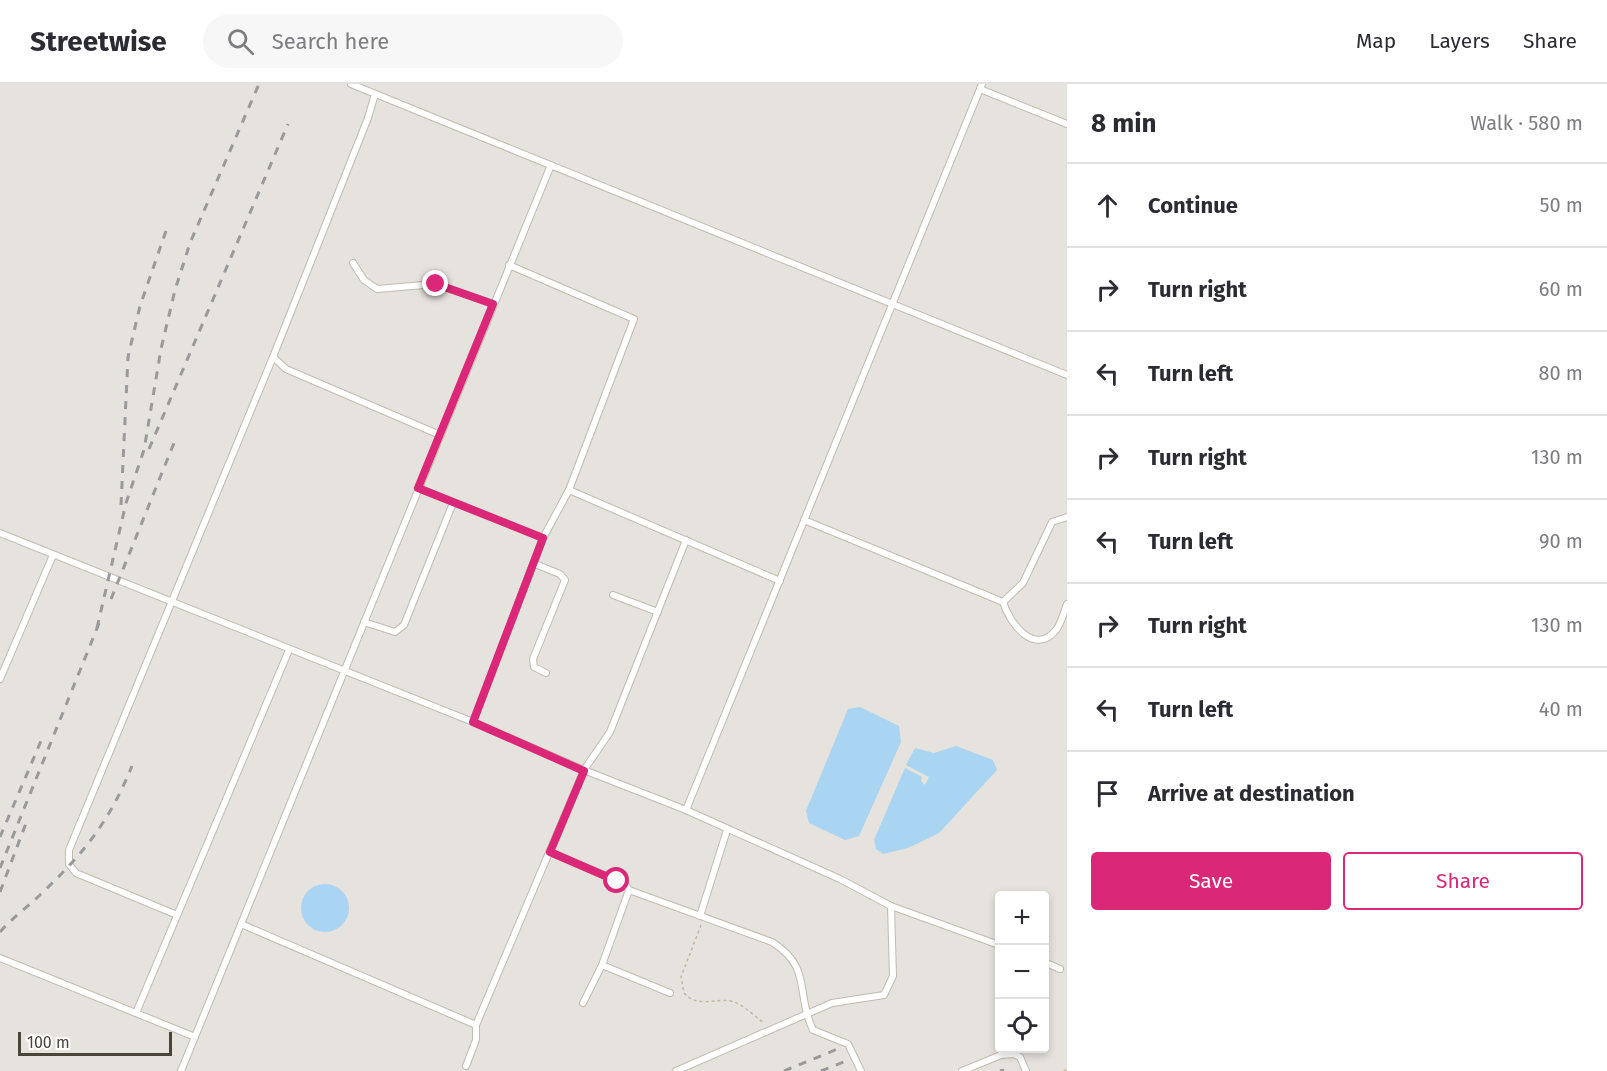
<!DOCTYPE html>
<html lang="en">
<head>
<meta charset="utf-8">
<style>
  body { margin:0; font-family:"Fira Sans",sans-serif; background:#f7f7f7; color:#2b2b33 }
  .controls { position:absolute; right:18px; bottom:18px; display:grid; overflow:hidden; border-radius:6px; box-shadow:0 3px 9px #0003 }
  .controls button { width:54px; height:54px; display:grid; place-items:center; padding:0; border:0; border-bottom:2px solid #e1e1e2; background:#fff; color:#2b2b33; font:30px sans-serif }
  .scale { position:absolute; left:18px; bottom:15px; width:154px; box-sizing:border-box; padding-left:6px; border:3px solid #4b4439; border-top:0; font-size:16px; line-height:21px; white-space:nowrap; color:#4b4439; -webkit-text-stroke:4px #fff; paint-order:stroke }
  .stop { position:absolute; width:18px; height:18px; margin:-14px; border:4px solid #db2777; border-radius:50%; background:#fff }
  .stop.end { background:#db2777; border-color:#fff; box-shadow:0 2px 6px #0008 }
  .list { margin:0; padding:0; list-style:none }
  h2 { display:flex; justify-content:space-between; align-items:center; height:78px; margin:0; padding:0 24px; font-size:26px }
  h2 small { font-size:20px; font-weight:400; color:#7c7c81 }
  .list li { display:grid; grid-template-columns:39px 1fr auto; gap:18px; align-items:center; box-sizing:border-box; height:84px; padding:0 24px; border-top:2px solid #e1e1e2 }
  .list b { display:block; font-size:22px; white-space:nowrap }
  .list em { font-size:20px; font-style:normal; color:#7c7c81 }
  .actions { display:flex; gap:12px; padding:18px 24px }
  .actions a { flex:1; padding:14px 0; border:2px solid #db2777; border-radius:6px; text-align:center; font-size:21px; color:#db2777 }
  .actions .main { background:#db2777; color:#fff }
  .icon { flex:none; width:33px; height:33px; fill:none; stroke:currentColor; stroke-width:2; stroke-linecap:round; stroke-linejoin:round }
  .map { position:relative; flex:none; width:1067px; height:987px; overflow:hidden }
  header { display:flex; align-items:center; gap:36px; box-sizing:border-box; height:84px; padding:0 30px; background:#fff; border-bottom:2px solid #e1e1e2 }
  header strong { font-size:28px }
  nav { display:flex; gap:33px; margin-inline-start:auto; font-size:21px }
  .search { width:420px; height:54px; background:#f7f7f7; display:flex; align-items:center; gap:15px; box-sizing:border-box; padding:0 21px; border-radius:33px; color:#7c7c81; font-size:22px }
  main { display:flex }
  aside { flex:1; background:#fff }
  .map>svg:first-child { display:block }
  .industrial { fill:#e6e2dd; fill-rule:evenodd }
  .water { fill:#a9d4f2 }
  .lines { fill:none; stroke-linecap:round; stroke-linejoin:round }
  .lane-casing { stroke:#c2bbae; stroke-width:8 }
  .path { stroke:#c4b79f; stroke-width:1.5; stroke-dasharray:3 3; stroke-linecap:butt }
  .lane { stroke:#fff; stroke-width:6 }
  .rail { stroke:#9a9a9a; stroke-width:3; stroke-dasharray:8 8; stroke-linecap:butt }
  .route { stroke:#db2777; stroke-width:8 }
</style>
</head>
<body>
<header>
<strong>Streetwise</strong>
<div class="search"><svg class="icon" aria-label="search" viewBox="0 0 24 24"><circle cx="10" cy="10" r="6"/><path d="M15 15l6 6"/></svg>Search here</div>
<nav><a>Map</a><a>Layers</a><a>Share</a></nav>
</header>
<main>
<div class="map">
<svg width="1067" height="987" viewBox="0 0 1067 987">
  <rect width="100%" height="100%" fill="#f6f3ec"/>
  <path class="industrial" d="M 0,0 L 1067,0 L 1067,987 L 0,987 ZM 999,812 L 1044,812 L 1044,964 L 999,964 Z"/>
  <g class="water">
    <polygon points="860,623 899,642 901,658 859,752 845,756 809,739 806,727 848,625"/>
    <polygon points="956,662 993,676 997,686 939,749 908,764 883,770 876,765 874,756 905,684 922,693 921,697 925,701 929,693 906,681 915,664 934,669"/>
    <circle cx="325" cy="824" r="24"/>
  </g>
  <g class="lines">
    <g class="lane-casing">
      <g id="lane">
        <polyline points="351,0 1067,291"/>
        <polyline points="980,5 1067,40"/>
        <polyline points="375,10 368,34 273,273 286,285 440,351"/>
        <polyline points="353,179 364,196 377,205 436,200 493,220"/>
        <polyline points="418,404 543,454"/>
        <polyline points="569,406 780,497"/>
        <path d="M 804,436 L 1003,518 C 1009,538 1034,573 1056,546 C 1061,540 1064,528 1067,520"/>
        <polyline points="0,449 473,638 584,686 686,726 840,795 891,822 999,861"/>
        <polyline points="535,480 560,490 565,496 533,575 534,583 546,589"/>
        <polyline points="613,511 658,528"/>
        <polyline points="1003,518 1023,499 1052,438 1067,433"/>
        <polyline points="364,538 395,548 404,541 453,419"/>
        <polyline points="0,595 53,471"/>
        <polyline points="473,638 543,454 569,406 634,235 509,181"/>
        <polyline points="686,726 982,0"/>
        <path d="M 550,768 L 626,801 L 629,806 L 772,858 C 813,884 795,909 813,946 L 848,960 L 861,987"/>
        <polyline points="177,831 76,789 69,780 69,766 273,273"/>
        <polyline points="700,832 727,746"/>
        <polyline points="241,840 476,941 584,686 610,648 686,456"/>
        <polyline points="0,874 195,953"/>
        <polyline points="1044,878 1060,885"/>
        <polyline points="602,881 670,909"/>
        <polyline points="583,919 602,881 629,806"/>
        <polyline points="136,929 289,566"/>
        <polyline points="466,982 476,956 476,941"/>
        <polyline points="181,987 551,81"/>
        <polyline points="676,987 832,919 884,911 893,892 891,822"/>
        <polyline points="962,987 1001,971 1014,970 1020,973 1026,987"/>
      </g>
    </g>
    <g class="path">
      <path d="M 701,841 L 681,893 L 684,909 C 697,924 714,914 731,917 C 743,920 754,932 764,939"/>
      <polyline points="1064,987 1067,985"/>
    </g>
    <use href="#lane" class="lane"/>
    <g class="rail">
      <polyline points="149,365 288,40"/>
      <polyline points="121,421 128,273 140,222 167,144"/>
      <polyline points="111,515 174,359"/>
      <polyline points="97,544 126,419 144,366 161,265 175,206 190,159 259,0"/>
      <polyline points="0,753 41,657"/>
      <polyline points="0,784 100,537"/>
      <polyline points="0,808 28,734"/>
      <path d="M 0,848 C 12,834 28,823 41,810 C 85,768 109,738 132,682"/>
      <polyline points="784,987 840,964"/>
      <polyline points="821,987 846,977"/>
      <polyline points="1000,987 1004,986"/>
    </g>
  </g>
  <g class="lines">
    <polyline class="route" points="436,200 493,220 418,404 543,454 473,638 584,687 550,768 617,797"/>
  </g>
</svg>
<div class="controls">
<button>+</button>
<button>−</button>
<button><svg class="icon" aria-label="locate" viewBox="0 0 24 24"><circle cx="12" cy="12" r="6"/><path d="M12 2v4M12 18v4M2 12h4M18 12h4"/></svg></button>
</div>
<div class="scale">100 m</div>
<div class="stop" style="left:617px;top:797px"></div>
<div class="stop end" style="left:436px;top:200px"></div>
</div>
<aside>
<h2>8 min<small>Walk · 580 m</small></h2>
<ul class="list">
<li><svg class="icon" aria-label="ahead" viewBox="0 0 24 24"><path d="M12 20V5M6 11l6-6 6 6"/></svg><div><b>Continue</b></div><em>50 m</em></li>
<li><svg class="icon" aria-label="right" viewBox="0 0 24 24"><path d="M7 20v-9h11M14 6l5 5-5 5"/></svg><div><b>Turn right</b></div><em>60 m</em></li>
<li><svg class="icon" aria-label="left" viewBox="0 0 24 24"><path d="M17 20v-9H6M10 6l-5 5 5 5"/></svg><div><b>Turn left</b></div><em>80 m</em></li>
<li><svg class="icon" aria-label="right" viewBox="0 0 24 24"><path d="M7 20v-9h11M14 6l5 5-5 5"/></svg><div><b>Turn right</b></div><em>130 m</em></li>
<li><svg class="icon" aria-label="left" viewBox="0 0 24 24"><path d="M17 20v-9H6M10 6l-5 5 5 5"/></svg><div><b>Turn left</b></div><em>90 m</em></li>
<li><svg class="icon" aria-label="right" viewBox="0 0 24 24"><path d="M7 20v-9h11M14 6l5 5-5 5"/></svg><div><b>Turn right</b></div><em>130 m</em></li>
<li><svg class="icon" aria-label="left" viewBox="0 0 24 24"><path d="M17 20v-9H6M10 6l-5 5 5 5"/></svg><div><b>Turn left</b></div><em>40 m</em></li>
<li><svg class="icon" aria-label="arrive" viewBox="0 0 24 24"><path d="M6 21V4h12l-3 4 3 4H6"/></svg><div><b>Arrive at destination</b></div></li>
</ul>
<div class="actions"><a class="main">Save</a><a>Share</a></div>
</aside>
</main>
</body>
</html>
